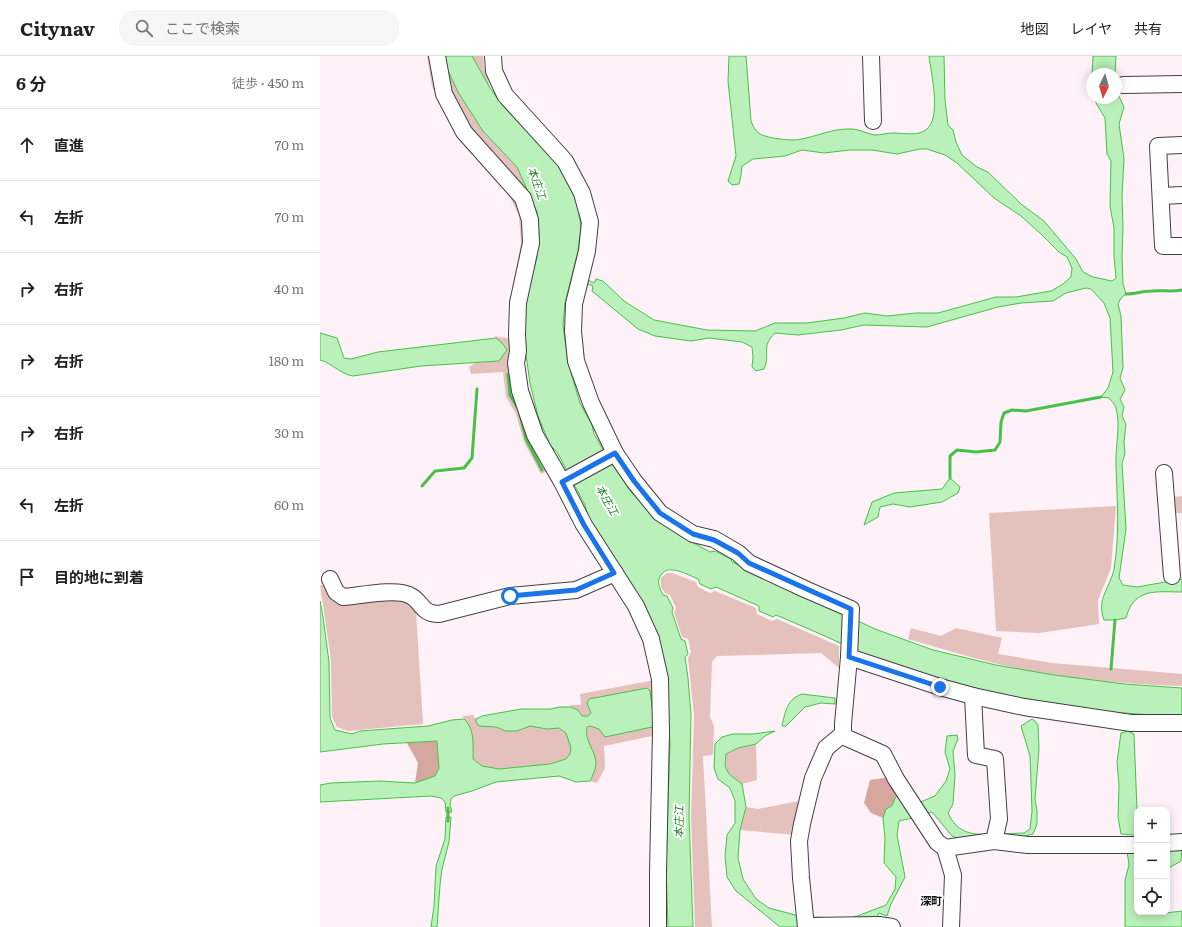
<!DOCTYPE html>
<html lang="ja">
<head>
<meta charset="utf-8">
<style>
  body { margin:0; font-family:Literata,"Noto Sans JP",serif; background:#f6f6f6; color:#222 }
  .controls { position:absolute; right:12px; bottom:12px; display:grid; overflow:hidden; border-radius:8px; box-shadow:0 2px 10px #0003 }
  .controls button { width:36px; height:36px; display:grid; place-items:center; padding:0; border:0; border-bottom:1px solid #e0e0e0; background:#fff; color:#222; font:20px sans-serif }
  .compass { position:absolute; left:766px; top:12px; width:36px; height:36px; border-radius:50%; background:#fff; box-shadow:0 2px 10px #0003; rotate:185deg }
  .stop { position:absolute; width:12px; height:12px; margin:-9px; border:3px solid #1a73e8; border-radius:50%; background:#fff }
  .stop.end { background:#1a73e8; border-color:#fff; box-shadow:0 1px 4px #0008 }
  .list { margin:0; padding:0; list-style:none }
  h2 { display:flex; justify-content:space-between; align-items:center; height:52px; margin:0; padding:0 16px; font-size:17px }
  h2 small { font-size:13px; font-weight:400; color:#767676 }
  .list li { display:grid; grid-template-columns:26px 1fr auto; gap:12px; align-items:center; box-sizing:border-box; height:72px; padding:0 16px; border-top:1px solid #e0e0e0 }
  .list b { display:block; font-size:15px; white-space:nowrap }
  .list em { font-size:13px; font-style:normal; color:#767676 }
  .icon { flex:none; width:22px; height:22px; fill:none; stroke:currentColor; stroke-width:2; stroke-linecap:round; stroke-linejoin:round }
  .map { position:relative; flex:none; width:862px; height:871px; overflow:hidden }
  header { display:flex; align-items:center; gap:24px; box-sizing:border-box; height:56px; padding:0 20px; background:#fff; border-bottom:1px solid #e0e0e0 }
  header strong { font-size:19px }
  nav { display:flex; gap:22px; margin-inline-start:auto; font-size:14px }
  .search { width:280px; height:36px; background:#f6f6f6; display:flex; align-items:center; gap:10px; box-sizing:border-box; padding:0 14px; border-radius:16px; color:#767676; font-size:15px }
  main { display:flex }
  aside { flex:1; background:#fff }
  .map>svg:first-child { display:block }
  .green { fill:#e5c1bd }
  .forest { fill:#d5a79e }
  .water { fill:#baf0ba; stroke:#47c149 }
  .lines { fill:none; stroke-linecap:round; stroke-linejoin:round }
  .stream { stroke:#47c149; stroke-width:3 }
  .minor-casing { stroke:#414141; stroke-width:18 }
  .minor { stroke:#fff; stroke-width:16 }
  .route { stroke:#1a73e8; stroke-width:5 }
  .labels { text-anchor:middle; stroke-width:4; stroke-linejoin:round; paint-order:stroke }
  .water-label { font-size:11px; font-style:italic; fill:#218726; stroke:#fff }
  .neighbourhood-label { font-size:11px; font-weight:bold; fill:#0e0e0e; stroke:#fff }
</style>
</head>
<body>
<header>
<strong>Citynav</strong>
<div class="search"><svg class="icon" aria-label="search" viewBox="0 0 24 24"><circle cx="10" cy="10" r="6"/><path d="M15 15l6 6"/></svg>ここで検索</div>
<nav><a>地図</a><a>レイヤ</a><a>共有</a></nav>
</header>
<main>
<aside>
<h2>6 分<small>徒歩 · 450 m</small></h2>
<ul class="list">
<li><svg class="icon" aria-label="ahead" viewBox="0 0 24 24"><path d="M12 20V5M6 11l6-6 6 6"/></svg><div><b>直進</b></div><em>70 m</em></li>
<li><svg class="icon" aria-label="left" viewBox="0 0 24 24"><path d="M17 20v-9H6M10 6l-5 5 5 5"/></svg><div><b>左折</b></div><em>70 m</em></li>
<li><svg class="icon" aria-label="right" viewBox="0 0 24 24"><path d="M7 20v-9h11M14 6l5 5-5 5"/></svg><div><b>右折</b></div><em>40 m</em></li>
<li><svg class="icon" aria-label="right" viewBox="0 0 24 24"><path d="M7 20v-9h11M14 6l5 5-5 5"/></svg><div><b>右折</b></div><em>180 m</em></li>
<li><svg class="icon" aria-label="right" viewBox="0 0 24 24"><path d="M7 20v-9h11M14 6l5 5-5 5"/></svg><div><b>右折</b></div><em>30 m</em></li>
<li><svg class="icon" aria-label="left" viewBox="0 0 24 24"><path d="M17 20v-9H6M10 6l-5 5 5 5"/></svg><div><b>左折</b></div><em>60 m</em></li>
<li><svg class="icon" aria-label="arrive" viewBox="0 0 24 24"><path d="M6 21V4h12l-3 4 3 4H6"/></svg><div><b>目的地に到着</b></div></li>
</ul>
</aside>
<div class="map">
<svg width="862" height="871" viewBox="0 0 862 871">
  <rect width="100%" height="100%" fill="#fef1f8"/>
  <g class="green">
    <path d="M 107,0 L 123,0 L 123,4 L 138,36 L 163,75 L 197,111 L 207,135 L 202,323 L 218,378 L 335,583 L 346,871 L 334,871 L 337,679 L 284,690 L 285,712 L 277,727 L 270,725 C 273,719 276,713 276,706 C 275,694 264,684 267,671 L 270,670 L 279,673 L 334,666 L 332,653 L 268,647 L 271,657 L 268,660 L 262,660 L 258,654 L 250,651 L 250,649 L 261,649 L 260,638 L 335,624 L 326,584 L 311,551 L 228,415 L 221,418 L 204,386 L 196,358 L 186,341 L 183,316 L 151,318 L 149,311 L 155,307 L 179,305 L 183,288 L 174,280 L 191,283 L 190,245 L 201,187 L 199,160 L 188,137 L 135,76 L 112,31 Z"/>
    <polygon points="152,0 163,0 164,10 170,32"/>
    <polygon points="862,440 862,457 855,457 852,441"/>
    <polygon points="796,450 791,512 778,544 779,568 719,577 676,575 669,457"/>
    <polygon points="347,517 352,517 376,526 378,531 390,537 395,535 436,552 437,558 452,565 457,563 519,590 519,612 501,597 397,600 392,606 390,661 394,670 393,699 383,700 392,871 375,871 371,762 374,660 368,602 371,596 368,583 362,581 354,556 356,552 350,539 345,537 341,531 341,522"/>
    <polygon points="0,529 7,530 12,543 19,548 84,543 96,556 103,668 28,675 17,671 12,661 11,604"/>
    <path d="M 591,572 L 621,580 L 636,572 L 682,582 L 678,598 L 732,607 L 862,618 L 862,630 C 799,628 735,622 674,607 C 645,600 617,591 588,583 Z"/>
    <polygon points="153,659 156,663 156,666 159,670 176,671 186,675 197,675 210,670 227,673 239,672 246,677 251,692 250,698 246,703 230,708 179,713 162,710 153,703 152,676 148,667 142,660"/>
    <path d="M 436,688 L 437,724 L 422,728 C 408,717 404,716 406,698 L 418,692 Z"/>
    <polygon points="484,744 477,779 420,774 426,751 438,753"/>
  </g>
  <g class="forest">
    <polygon points="117,685 119,712 115,720 95,727 98,707 87,687"/>
    <path d="M 571,721 L 579,738 C 575,742 574,747 571,750 C 566,754 565,756 563,762 L 551,757 L 544,747 L 550,724 Z"/>
  </g>
  <g class="water">
    <path d="M 123,0 L 152,0 L 170,32 L 183,50 L 237,107 L 248,126 L 257,147 L 261,171 L 258,195 L 245,247 L 243,269 L 248,307 L 260,347 L 272,369 L 274,378 L 290,405 L 311,436 L 339,465 L 361,480 L 390,496 L 395,495 L 411,503 L 412,506 L 555,573 L 613,594 L 676,609 L 734,619 L 804,628 L 862,632 L 862,660 C 755,658 648,636 548,599 C 538,596 529,591 520,587 C 499,577 477,568 456,559 L 453,561 L 439,555 L 439,550 L 396,531 L 391,533 L 380,528 L 378,523 C 368,519 348,507 341,519 C 336,526 340,533 343,539 L 347,540 L 353,552 L 352,556 L 361,583 L 365,585 L 368,598 L 365,601 L 368,622 L 371,659 L 369,760 L 373,871 L 348,871 L 346,811 L 350,687 L 346,621 L 269,465 L 265,449 L 237,396 L 230,389 L 218,360 L 210,327 L 205,292 L 204,278 L 206,245 L 217,201 L 219,178 L 217,156 L 197,111 L 163,75 L 138,36 L 123,4 Z"/>
    <path d="M 409,0 L 426,0 L 431,65 C 436,78 440,79 453,82 C 460,83 467,84 475,84 C 494,82 512,72 531,73 C 539,73 547,78 555,79 C 561,79 567,77 573,77 C 583,77 598,80 606,74 C 622,62 611,17 609,0 L 624,0 L 625,44 L 628,69 L 633,74 L 636,86 L 642,99 L 657,111 L 668,116 L 701,148 L 724,165 L 756,203 L 763,216 L 773,221 L 792,225 L 796,222 L 794,200 L 794,172 L 790,150 L 791,105 L 787,98 L 785,62 L 776,47 L 775,42 L 796,42 L 796,34 L 804,51 L 799,68 L 804,103 L 802,140 L 803,171 L 802,201 L 803,228 L 806,238 L 801,242 L 798,248 L 801,260 L 803,312 L 800,322 L 805,334 L 800,343 L 804,351 L 802,360 L 806,368 L 804,386 L 805,398 L 802,407 L 806,473 L 799,522 L 803,529 L 817,531 L 862,523 L 862,536 C 837,536 814,531 806,562 L 795,564 L 784,564 C 776,542 790,533 794,513 C 800,478 797,444 796,409 C 795,390 801,371 796,352 C 795,348 791,345 789,342 L 781,341 L 788,332 L 793,316 L 790,262 L 784,247 L 771,233 L 766,232 L 746,237 L 733,245 L 701,247 L 678,251 L 607,271 L 544,269 L 521,274 L 478,279 L 455,277 C 440,291 451,299 444,313 L 436,315 L 432,311 L 433,301 L 432,291 L 422,286 L 389,282 L 371,285 L 335,280 L 318,273 L 272,235 L 273,230 L 268,228 L 268,224 L 274,227 L 276,223 L 283,225 L 304,245 L 334,264 L 387,274 L 435,275 L 455,267 L 487,267 L 524,262 L 545,257 L 567,260 L 596,257 L 618,257 L 676,241 L 696,241 L 731,235 L 743,228 L 751,221 L 752,212 L 747,201 L 739,196 L 722,179 L 701,160 L 674,142 L 637,107 L 625,99 L 607,93 L 600,93 L 577,98 L 552,94 L 530,94 L 504,97 L 482,94 L 465,100 L 433,103 L 422,110 L 421,119 L 419,128 L 412,129 L 408,125 L 416,100 L 408,25 Z"/>
    <polygon points="773,0 796,0 795,18 772,18 772,21 772,18 773,2"/>
    <path d="M 0,277 L 17,282 L 24,302 L 31,303 L 58,296 L 176,282 L 183,288 L 187,294 L 179,305 L 101,310 L 33,320 C 20,318 12,307 0,304 Z"/>
    <polygon points="630,422 640,431 638,437 622,446 590,451 573,448 560,451 558,461 544,469 552,446 574,437 622,433"/>
    <path d="M 0,545 L 3,561 L 9,606 L 10,662 L 15,674 L 32,678 L 40,675 L 108,670 L 132,664 L 144,663 C 155,673 153,689 153,703 L 162,710 L 179,713 L 230,708 L 246,703 L 250,698 L 251,692 L 246,677 L 239,672 L 227,673 L 210,670 L 197,675 L 186,675 L 176,671 L 159,670 L 156,666 L 156,663 L 162,660 L 201,653 L 231,653 L 239,651 L 250,651 L 258,654 L 262,660 L 268,660 L 271,657 L 267,647 L 269,643 L 327,632 L 330,635 L 334,666 L 332,671 L 285,681 L 279,673 L 270,670 L 267,671 C 264,684 275,694 276,706 C 276,713 273,719 270,725 L 256,726 L 239,720 L 176,726 L 152,735 L 134,740 L 131,743 L 130,749 L 132,756 L 126,756 L 125,746 L 121,742 L 111,740 L 0,746 L 0,729 L 11,727 L 59,725 L 95,727 L 115,720 L 119,712 L 117,685 L 63,688 L 0,696 Z"/>
    <path d="M 482,638 L 515,642 L 515,648 L 501,647 L 485,651 L 466,670 L 462,670 C 465,656 467,643 482,638 Z"/>
    <polygon points="712,663 716,666 718,669 719,693 715,743 717,755 717,768 713,778 701,781 679,778 704,777 710,773 712,755 710,700 701,670"/>
    <polygon points="455,675 445,680 436,688 418,692 406,698 405,710 409,718 422,728 426,751 420,774 418,802 423,823 436,843 449,852 479,860 478,871 460,871 416,835 407,821 405,800 407,779 415,767 415,745 410,732 398,723 394,712 395,688 402,681 413,678 433,678"/>
    <polygon points="808,675 814,678 817,754 817,778 813,779 801,778 798,761 799,729 797,706 801,677"/>
    <path d="M 637,679 L 638,683 L 633,695 L 635,719 L 633,748 L 628,757 C 636,775 649,779 667,778 L 668,780 L 642,784 L 632,780 L 612,756 L 605,758 L 598,747 L 615,740 L 626,725 L 630,713 L 625,696 L 627,680 Z"/>
    <polygon points="579,738 597,761 579,765 577,779 585,821 571,848 567,860 559,857 555,863 492,867 489,861 532,862 566,849 575,833 576,821 564,807 565,782 563,762 566,753 572,750 575,742"/>
    <polygon points="126,761 131,761 129,786 122,813 120,829 117,871 111,871 114,850 116,810 125,783"/>
    <polygon points="847,793 862,793 861,805 847,813"/>
    <polygon points="817,794 817,856 841,856 846,857 862,855 862,871 805,871 805,824 809,809 807,795"/>
  </g>
  <g class="lines">
    <g class="stream">
      <path d="M 806,238 C 815,238 823,235 832,235 C 842,234 852,236 862,234"/>
      <polyline points="188,318 190,339 199,354 206,383 222,414"/>
      <polyline points="630,422 630,400 637,394 656,396 675,394 680,386 681,366 684,357 692,354 706,355 781,341"/>
      <polyline points="102,430 115,415 144,412 152,402 157,333"/>
      <polyline points="791,613 795,564"/>
      <polyline points="128,765 128,752"/>
    </g>
    <g class="minor-casing">
      <g id="minor">
        <polyline points="117,0 124,38 144,76 203,142 210,164 211,187 198,247 197,279 198,295 196,307 200,335 215,379 242,426 264,469 316,550 331,583 340,623 341,675 338,817 338,871"/>
        <polyline points="173,0 174,15 185,39 245,105 262,137 270,166 267,195 254,248 253,275 256,305 271,347 295,397 314,425 340,457 373,478 394,483 418,497 429,507 487,534 531,553 529,601 523,668 523,678"/>
        <polyline points="551,0 553,65"/>
        <polyline points="803,29 862,28"/>
        <polyline points="862,89 838,90 843,190 862,190"/>
        <polyline points="841,140 862,139"/>
        <polyline points="844,417 852,520"/>
        <polyline points="242,426 295,397"/>
        <path d="M 10,523 L 16,536 L 23,541 C 38,540 76,532 89,539 C 103,545 100,558 119,558 L 190,540 L 256,534 L 295,517"/>
        <polyline points="529,601 620,631 653,640 704,651 811,667 862,667"/>
        <polyline points="653,640 656,699 675,703 679,763 674,785"/>
        <polyline points="523,678 527,682 563,698 576,723 617,786 625,792 674,785 708,789 817,789"/>
        <polyline points="847,787 862,786"/>
        <polyline points="625,792 633,819 631,871"/>
        <polyline points="487,870 559,869 572,871"/>
        <polyline points="486,871 481,822 479,785 482,768 493,722 506,692 523,678"/>
      </g>
    </g>
    <use href="#minor" class="minor"/>
  </g>
  <g class="lines">
    <polyline class="route" points="190,540 256,534 294,517 264,469 242,426 295,397 314,425 340,457 373,478 394,484 418,497 429,507 531,553 529,601 620,631"/>
  </g>
  <g class="labels">
    <g class="water-label">
      <text transform="translate(217 127) rotate(71)" y="4">本庄江</text>
      <text transform="translate(287 444) rotate(61)" y="4">本庄江</text>
      <text transform="translate(359 766) rotate(-89)" y="4">本庄江</text>
    </g>
    <g class="neighbourhood-label">
      <text x="611" y="849">深町</text>
    </g>
  </g>
</svg>
<div class="controls">
<button>+</button>
<button>−</button>
<button><svg class="icon" aria-label="locate" viewBox="0 0 24 24"><circle cx="12" cy="12" r="6"/><path d="M12 2v4M12 18v4M2 12h4M18 12h4"/></svg></button>
</div>
<svg class="compass" viewBox="-18 -18 36 36"><path d="M0-13l5 13h-10z" fill="#e53935"/><path d="M0 13l5-13h-10z" fill="#767676"/></svg>
<div class="stop" style="left:190px;top:540px"></div>
<div class="stop end" style="left:620px;top:631px"></div>
</div>
</main>
</body>
</html>
